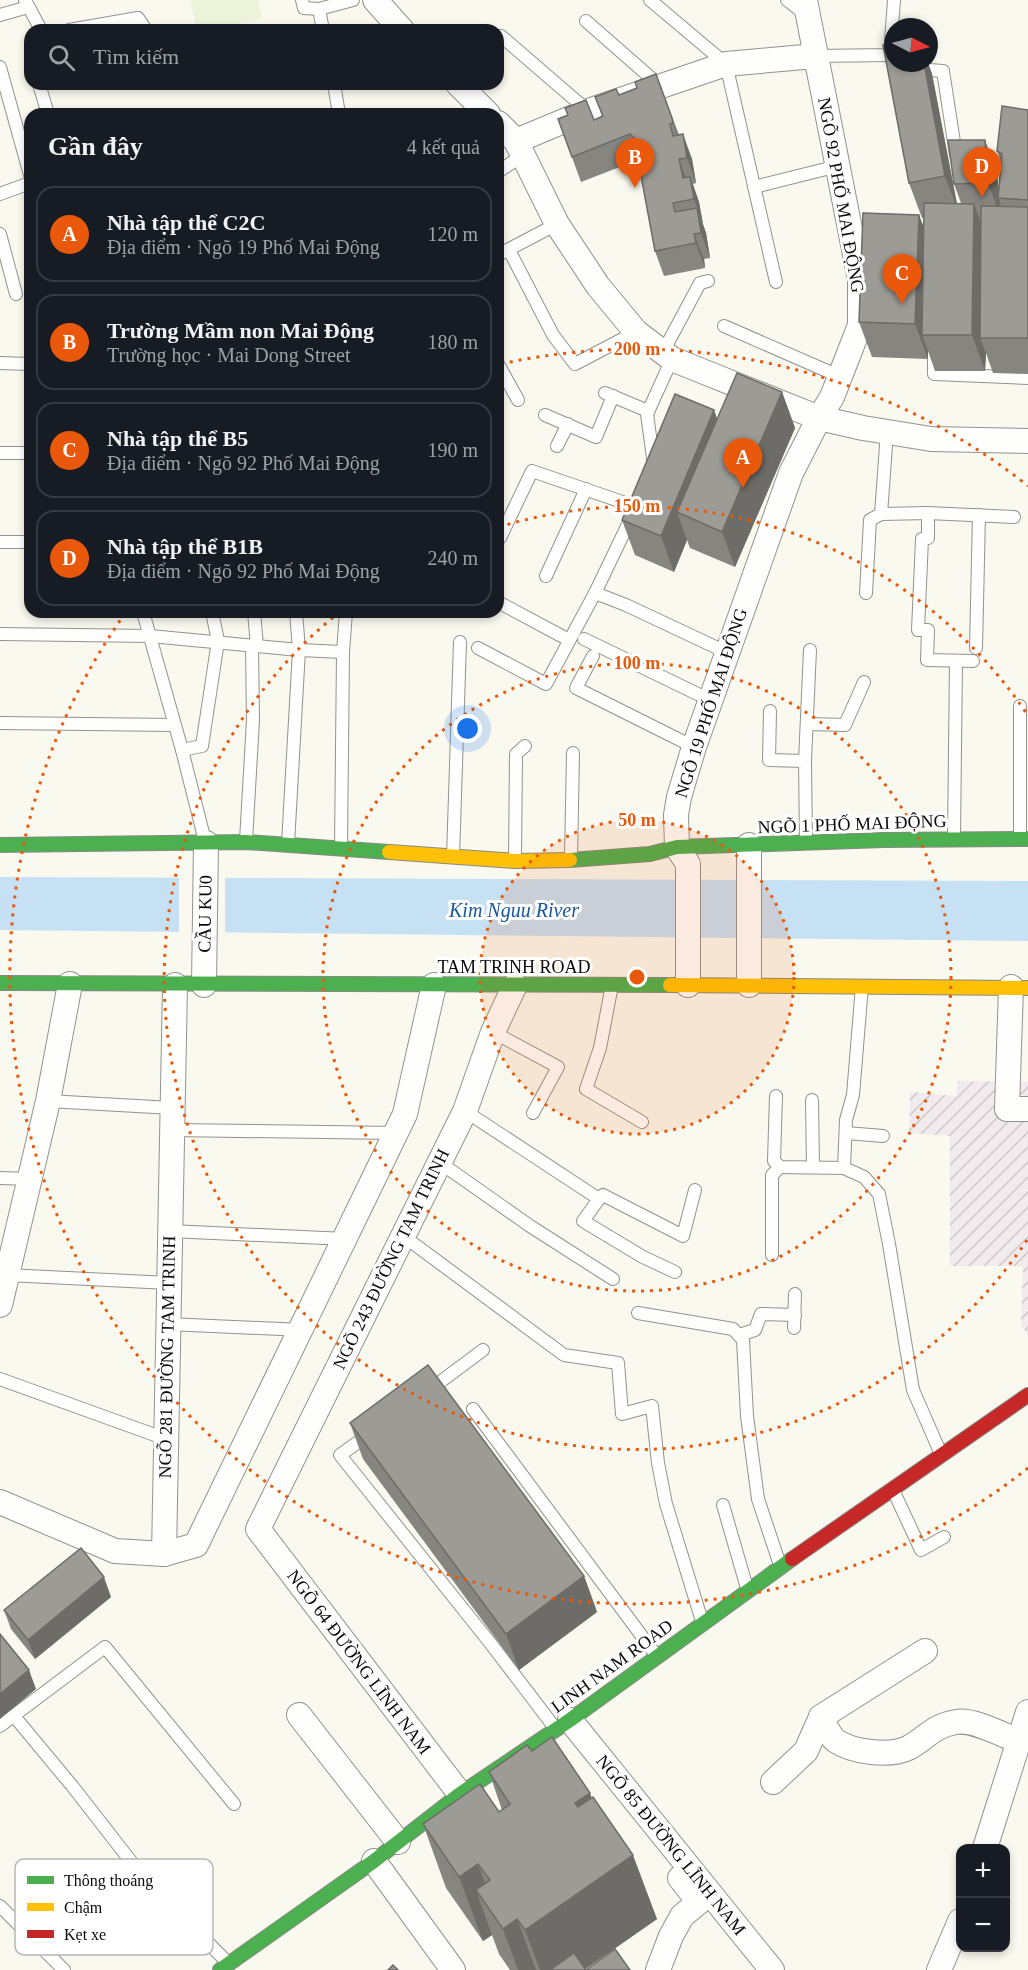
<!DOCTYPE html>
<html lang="vi">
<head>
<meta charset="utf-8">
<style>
  body { margin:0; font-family:"Times New Roman",serif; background:#242831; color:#f1f3f6 }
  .controls { position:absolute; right:18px; bottom:18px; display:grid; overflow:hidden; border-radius:12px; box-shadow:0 3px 9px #0003 }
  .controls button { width:54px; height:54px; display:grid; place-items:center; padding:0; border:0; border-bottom:2px solid #363941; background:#171b24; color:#f1f3f6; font:30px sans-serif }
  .compass { position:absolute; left:884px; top:18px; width:54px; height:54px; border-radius:50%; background:#171b24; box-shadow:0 3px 9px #0003; rotate:96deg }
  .you { position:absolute; left:468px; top:729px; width:21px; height:21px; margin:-15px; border:4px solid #fff; border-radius:50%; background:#1a73e8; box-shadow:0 0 0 9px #1a73e833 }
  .badge { display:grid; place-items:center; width:39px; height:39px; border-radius:50%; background:#ea580c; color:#fff; font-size:20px; font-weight:700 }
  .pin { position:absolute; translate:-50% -50px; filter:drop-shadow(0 2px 3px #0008) }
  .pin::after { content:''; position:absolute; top:32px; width:21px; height:18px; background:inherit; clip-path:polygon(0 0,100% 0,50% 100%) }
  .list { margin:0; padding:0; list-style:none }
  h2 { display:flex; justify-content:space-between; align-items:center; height:78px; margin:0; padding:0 24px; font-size:26px }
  h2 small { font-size:20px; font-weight:400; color:#9ea1a6 }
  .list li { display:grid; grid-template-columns:39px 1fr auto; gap:18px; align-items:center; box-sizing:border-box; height:96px; margin:0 12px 12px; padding:0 12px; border:2px solid #363941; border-radius:18px }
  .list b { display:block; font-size:22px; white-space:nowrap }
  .list p { margin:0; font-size:20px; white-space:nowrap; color:#9ea1a6 }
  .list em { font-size:20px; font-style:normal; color:#9ea1a6 }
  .icon { flex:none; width:33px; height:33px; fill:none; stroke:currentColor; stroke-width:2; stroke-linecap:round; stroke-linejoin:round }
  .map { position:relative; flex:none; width:1028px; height:1970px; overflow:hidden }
  .search { position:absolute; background:#171b24; box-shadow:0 3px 9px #0003; left:24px; top:24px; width:480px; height:66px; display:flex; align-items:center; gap:15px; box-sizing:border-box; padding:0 21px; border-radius:18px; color:#9ea1a6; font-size:22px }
  .panel { position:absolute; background:#171b24; box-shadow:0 3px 9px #0003; left:24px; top:108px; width:480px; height:510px; border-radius:18px }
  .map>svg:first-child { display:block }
  .industrial { fill:url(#industrial-furrows) }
  .pitch { fill:#ebf4d8 }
  .water { fill:#c6e0f4 }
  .pier { fill:#faf9ef }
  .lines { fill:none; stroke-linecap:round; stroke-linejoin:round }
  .lane-casing { stroke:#93928e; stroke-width:14 }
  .street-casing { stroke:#93928e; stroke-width:26 }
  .fast-casing { stroke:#898984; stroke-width:16 }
  .slow-casing { stroke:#898984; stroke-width:16 }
  .jam-casing { stroke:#898984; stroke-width:16 }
  .lane { stroke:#fefefd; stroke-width:12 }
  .street { stroke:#fefefd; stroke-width:24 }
  .fast { stroke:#4caf50; stroke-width:14 }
  .slow { stroke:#ffc107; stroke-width:14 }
  .jam { stroke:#c62828; stroke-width:14 }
  .wall { fill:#868580 }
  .shaded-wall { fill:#6d6c68 }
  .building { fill:#9c9b95; stroke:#6d6c68; stroke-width:1.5 }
  .ring { fill:none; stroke:#e8590c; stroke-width:3; stroke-dasharray:3 6 }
  .labels { text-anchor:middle; stroke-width:6; stroke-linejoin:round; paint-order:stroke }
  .street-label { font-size:18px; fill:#0b0b0b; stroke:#fff }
  .water-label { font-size:20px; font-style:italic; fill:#16569b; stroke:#fff }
  .key { fill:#fff; stroke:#b6b6b6; stroke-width:1.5 }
  .key-label { font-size:16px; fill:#0b0b0b }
  .centre { fill:#e8590c; stroke:#fff; stroke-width:3 }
  .ring-label { font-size:18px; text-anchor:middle; font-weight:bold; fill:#e8590c; stroke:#fff; stroke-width:6; stroke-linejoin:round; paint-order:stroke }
</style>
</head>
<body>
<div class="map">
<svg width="1028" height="1970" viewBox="0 0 1028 1970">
  <defs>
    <pattern id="industrial-furrows" width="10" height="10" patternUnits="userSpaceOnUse" patternTransform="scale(1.5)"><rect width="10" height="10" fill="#f1ebed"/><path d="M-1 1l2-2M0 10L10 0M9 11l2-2" fill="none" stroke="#cdc8ca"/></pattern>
  </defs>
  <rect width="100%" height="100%" fill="#faf9ef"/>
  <polygon class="industrial" points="958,1081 1028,1082 1028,1336 1021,1324 1023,1266 950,1266 950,1136 909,1133 910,1092 956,1096"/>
  <polygon class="pitch" points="190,0 258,0 263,18 212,30 197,30"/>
  <polygon class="water" points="0,877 1028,881 1028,941 0,930"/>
  <polygon class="pier" points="179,874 225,875 225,935 179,935"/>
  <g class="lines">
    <g class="lane-casing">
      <g id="lane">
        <polyline points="25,0 41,30"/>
        <polyline points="302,0 304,8 319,9"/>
        <polyline points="650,0 726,64 776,282"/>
        <polyline points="787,0 805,14"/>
        <polyline points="0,15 28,7"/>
        <polyline points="586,21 659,85"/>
        <polyline points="69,30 138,18 146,30"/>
        <polyline points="323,30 319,9 353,0"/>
        <polyline points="501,36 588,111"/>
        <polyline points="815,56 890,55 894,0"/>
        <polyline points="0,67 30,175"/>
        <polyline points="916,69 943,71 956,155"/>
        <polyline points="39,84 48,114"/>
        <polyline points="334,84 339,114"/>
        <polyline points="498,172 523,155"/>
        <polyline points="754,187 838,166"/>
        <polyline points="0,194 30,183"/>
        <polyline points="0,234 16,294"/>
        <polyline points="509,250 553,335 575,364 636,332"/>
        <polyline points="498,255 557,224"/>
        <polyline points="724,326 841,377"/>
        <polyline points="663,352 700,283 708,281"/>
        <polyline points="934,353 934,374 1028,378"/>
        <polyline points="0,363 30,364"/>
        <polyline points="498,364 518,400"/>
        <polyline points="605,393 648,411"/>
        <polyline points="545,415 596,437 613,396"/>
        <polyline points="887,432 881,514 928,513 1014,517"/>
        <polyline points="557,446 568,424"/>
        <polyline points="0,453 30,453"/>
        <polyline points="654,465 647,414 672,359"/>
        <polyline points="928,513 928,538 922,539 918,630 928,630 927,660 973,661"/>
        <polyline points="500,538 532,471 637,507"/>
        <polyline points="0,542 30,542"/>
        <polyline points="546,576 586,489"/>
        <polyline points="595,593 626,605 726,652"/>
        <polyline points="866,593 870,520 881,514"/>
        <polyline points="498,602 569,640"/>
        <polyline points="143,612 182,750 205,841"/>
        <polyline points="254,612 257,646"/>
        <polyline points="0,634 150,636 299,650 343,652"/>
        <polyline points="584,639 710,700"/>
        <polyline points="478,648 546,684 595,593 632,516"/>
        <polyline points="976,648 979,515"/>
        <polyline points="593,656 576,688 694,747"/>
        <polyline points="770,711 769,760 805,761 806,842"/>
        <polyline points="0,723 174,725"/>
        <polyline points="808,724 845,725 864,682"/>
        <polyline points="182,750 202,746 218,641 212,612"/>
        <polyline points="805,761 810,650"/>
        <polyline points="954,838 956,661"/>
        <polyline points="1020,838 1020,706"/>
        <polyline points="246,841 253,720 252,646"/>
        <polyline points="288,844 299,650 296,612"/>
        <polyline points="341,848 343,652 346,612"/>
        <polyline points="453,857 460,642"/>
        <polyline points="571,859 573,753"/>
        <polyline points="515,860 516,754 525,746"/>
        <polyline points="612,985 600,1048 586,1089 642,1122"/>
        <polyline points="862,986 853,1095 846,1120 844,1168 864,1177 879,1194 889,1244 913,1390 941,1454"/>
        <polyline points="493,1032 558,1067 533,1113"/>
        <polyline points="776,1096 774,1161 780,1167 844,1168"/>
        <polyline points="812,1100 813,1167"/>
        <polyline points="48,1101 172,1108"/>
        <polyline points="465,1111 599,1199 583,1221 643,1257 675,1272"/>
        <polyline points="172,1130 396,1133"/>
        <polyline points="846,1133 883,1136"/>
        <polyline points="439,1162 530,1226 613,1279"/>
        <polyline points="0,1178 30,1179"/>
        <polyline points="599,1199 603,1195 683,1236 695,1190"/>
        <polyline points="170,1231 346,1239"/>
        <polyline points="402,1235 564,1355 618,1363 622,1414 652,1406 658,1463 666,1504 702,1621"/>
        <polyline points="772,1255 772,1175 780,1167"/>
        <polyline points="7,1275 169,1283"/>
        <polyline points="638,1313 733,1329 743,1340 747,1416 758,1499 780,1565"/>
        <polyline points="168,1324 302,1330"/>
        <polyline points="794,1328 795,1294"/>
        <polyline points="739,1335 755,1330 761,1314 795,1315"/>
        <polyline points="0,1379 166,1439"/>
        <polyline points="428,1391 483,1350"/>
        <polyline points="473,1409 656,1655"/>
        <polyline points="371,1433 340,1455 491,1644 555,1728"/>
        <polyline points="893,1490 921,1550 944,1537"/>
        <polyline points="723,1505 747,1588"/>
        <polyline points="14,1716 73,1787 140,1873 227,1962"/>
        <polyline points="0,1726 105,1647 234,1804"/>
        <polyline points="0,1906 64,1970"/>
      </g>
    </g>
    <g class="street-casing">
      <g id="street">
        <polyline points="375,0 402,30"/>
        <polyline points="458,84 488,114"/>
        <polyline points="498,123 516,141 557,224 598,286 636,332 672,359 819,418 863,428 931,439 1028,441"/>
        <polyline points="516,141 588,111 726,64 815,56"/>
        <polyline points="204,985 206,843"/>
        <polyline points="688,985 688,864 677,847 676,815 679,797 694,747 791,473 819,418 832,397 860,325 860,280 805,0"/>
        <polyline points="749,985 749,845"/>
        <polyline points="1011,987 1007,1109 1028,1109"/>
        <polyline points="0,1305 48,1101 70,984"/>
        <polyline points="0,1502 115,1551 164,1554 196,1545 405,1114 434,985"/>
        <polyline points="164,1554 175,985"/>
        <path d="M 925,1651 L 821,1717 C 825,1724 829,1736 836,1741 C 852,1752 890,1757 908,1748 C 926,1739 932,1726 956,1722 C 973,1719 1001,1734 1018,1741"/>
        <polyline points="299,1715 398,1842"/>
        <polyline points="570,1720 772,1970"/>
        <polyline points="773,1782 806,1751 821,1717"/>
        <polyline points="460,1794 258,1529 465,1111 493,1032 515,985"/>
        <polyline points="985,1848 1028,1712"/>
        <polyline points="374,1861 453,1970"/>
        <polyline points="658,1970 671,1936 682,1916 699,1902 680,1878"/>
        <polyline points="939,1970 960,1921"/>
      </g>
    </g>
    <g class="fast-casing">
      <g id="fast">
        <polyline points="0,845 246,842 389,852"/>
        <polyline points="570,860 650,854 677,847 884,840 1028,839"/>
        <polyline points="0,983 670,985"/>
        <polyline points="220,1970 374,1861 460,1794 570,1720 792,1559"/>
      </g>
    </g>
    <g class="slow-casing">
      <g id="slow">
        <polyline points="389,852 515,861 570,860"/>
        <polyline points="670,985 1028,988"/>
      </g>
    </g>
    <g class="jam-casing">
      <polyline id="jam" points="792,1559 1028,1395"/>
    </g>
    <use href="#lane" class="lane"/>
    <use href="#street" class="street"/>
    <use href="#fast" class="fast"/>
    <use href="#slow" class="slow"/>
    <use href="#jam" class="jam"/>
  </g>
  <g class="wall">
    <polygon points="893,63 928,63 932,74 957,203 961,203 954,184 985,140 997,176 999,191 1001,162 997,151 1028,110 1028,374 993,373 986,353 985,371 935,371 928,351 928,359 872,357 859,322 919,215 924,228 924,218 922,218 909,183"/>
    <polygon points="656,74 679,135 692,159 696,183 693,184 699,202 703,224 706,233 710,258 704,259 705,268 664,276 655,251 638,160 581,182 558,119 594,120 602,116 595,97 619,95 637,88"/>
    <polygon points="782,392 795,428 735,567 690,548 687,540 674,572 635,555 622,520 714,410 717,420"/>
    <polygon points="350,1423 584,1576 597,1612 519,1670 363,1459"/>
    <polygon points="111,1597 35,1659 11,1629 4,1610"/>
    <polygon points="532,1751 592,1798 657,1919 585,1969 586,1970 630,1970 510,1970 499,1954 492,1935 483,1941 446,1888 423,1824 499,1812 502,1810 489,1772"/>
  </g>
  <g class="shaded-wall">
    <polygon points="924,63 928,63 932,74 958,211 945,176"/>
    <polygon points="672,118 681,143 682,148 673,123"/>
    <polygon points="683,134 692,159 696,183 687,158"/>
    <polygon points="985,140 997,176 1000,198 998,198 1000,201 1001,218 988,183"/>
    <polygon points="679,159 688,184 683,178"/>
    <polygon points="690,177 699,202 703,224 694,199"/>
    <polygon points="974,204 987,239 980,338 986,353 985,371 972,335"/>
    <polygon points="697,208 706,233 710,258 701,233"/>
    <polygon points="919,215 932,251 922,335 928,351 928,359 915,324"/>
    <polygon points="694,234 704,259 705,268 696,243"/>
    <polygon points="782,392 795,428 735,567 722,532"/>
    <polygon points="714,410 727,446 677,512 687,540 674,572 661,536"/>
    <polygon points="584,1576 597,1612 519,1670 506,1634"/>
    <polygon points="104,1577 111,1597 35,1659 28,1640"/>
    <polygon points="29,1670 36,1689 0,1719 0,1694"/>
    <polygon points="590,1793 613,1857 575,1803"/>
    <polygon points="633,1855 657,1919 584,1970 540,1970 525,1930"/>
    <polygon points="478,1864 501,1926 476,1890 492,1935 483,1941 459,1877"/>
    <polygon points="517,1919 536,1970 518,1970 503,1929"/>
  </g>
  <g class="building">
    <polygon points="893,43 893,63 924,63 945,176 909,183 883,45"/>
    <polygon points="656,74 672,118 673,123 670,124 673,136 683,134 687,158 679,159 683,178 690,177 694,199 673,203 675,212 697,208 701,233 694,234 696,243 655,251 634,138 630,134 572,157 558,119 568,115 565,108 586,100 594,120 603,116 595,97 616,89 619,95 637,88 635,82"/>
    <polygon points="1002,106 1028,110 1028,200 998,198 1002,154 997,151"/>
    <polygon points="948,140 985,140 988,183 954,184"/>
    <polygon points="924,203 974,204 972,335 922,335"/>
    <polygon points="981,206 1028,207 1028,338 980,338"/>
    <polygon points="863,213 919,215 915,324 859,322"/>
    <polygon points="737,373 782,392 722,532 677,512"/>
    <polygon points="675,394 714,410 661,536 622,520"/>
    <polygon points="428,1365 584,1576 506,1634 350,1423"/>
    <polygon points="81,1548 104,1577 28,1640 4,1610"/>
    <polygon points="0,1634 29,1670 0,1694"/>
    <polygon points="552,1737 590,1793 575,1803 578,1807 593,1797 633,1855 525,1930 517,1919 503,1929 476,1890 490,1880 478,1864 459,1877 423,1824 480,1784 499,1812 510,1804 489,1772 527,1745 532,1751"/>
    <polygon points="615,1949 630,1970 550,1970 574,1953 586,1970"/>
    <polygon points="393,1965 398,1970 388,1970"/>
  </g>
  <circle cx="637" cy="977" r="157" fill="#e8590c" fill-opacity=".12"/>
  <g class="ring">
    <circle cx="637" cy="977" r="157"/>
    <circle cx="637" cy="977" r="314"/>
    <path d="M1027 1240A471 471 0 1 1 337 614M499 527A471 471 0 0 1 1027 714"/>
    <path d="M1028 1468A628 628 0 0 1 126 612M501 364A628 628 0 0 1 1028 486"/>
  </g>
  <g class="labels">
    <g class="street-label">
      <text transform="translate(841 195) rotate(80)" y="6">NGÕ 92 PHỐ MAI ĐỘNG</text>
      <text transform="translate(711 703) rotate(-72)" y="6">NGÕ 19 PHỐ MAI ĐỘNG</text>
      <text transform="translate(852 824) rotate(-2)" y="6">NGÕ 1 PHỐ MAI ĐỘNG</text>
      <text transform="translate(205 914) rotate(-89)" y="6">CẦU KU0</text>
      <text x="514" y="973">TAM TRINH ROAD</text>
      <text transform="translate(391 1259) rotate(-64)" y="6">NGÕ 243 ĐƯỜNG TAM TRINH</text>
      <text transform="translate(167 1357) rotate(-89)" y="6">NGÕ 281 ĐƯỜNG TAM TRINH</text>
      <text transform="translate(359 1662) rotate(53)" y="6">NGÕ 64 ĐƯỜNG LĨNH NAM</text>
      <text transform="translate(612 1666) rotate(-36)" y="6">LINH NAM ROAD</text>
      <text transform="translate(671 1845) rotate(51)" y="6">NGÕ 85 ĐƯỜNG LĨNH NAM</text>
    </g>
    <g class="water-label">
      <text x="514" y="917">Kim Nguu River</text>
    </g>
  </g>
  <rect x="15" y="1859" width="198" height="96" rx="9" class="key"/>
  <rect x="27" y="1876" width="27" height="8" fill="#4caf50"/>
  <rect x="27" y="1903" width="27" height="8" fill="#ffc107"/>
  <rect x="27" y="1930" width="27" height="8" fill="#c62828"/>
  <g class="key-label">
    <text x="64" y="1886">Thông thoáng</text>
    <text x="64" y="1913">Chậm</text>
    <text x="64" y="1940">Kẹt xe</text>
  </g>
  <circle cx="637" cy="977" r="9" class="centre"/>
  <g class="ring-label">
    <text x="637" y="355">200 m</text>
    <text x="637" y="512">150 m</text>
    <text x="637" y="669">100 m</text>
    <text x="637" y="826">50 m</text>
  </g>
</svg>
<div class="controls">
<button>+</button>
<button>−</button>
</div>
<svg class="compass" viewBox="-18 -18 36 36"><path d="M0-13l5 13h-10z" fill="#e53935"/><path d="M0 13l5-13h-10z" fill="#9ea1a6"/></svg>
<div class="you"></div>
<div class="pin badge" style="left:743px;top:488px">A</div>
<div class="pin badge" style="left:635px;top:188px">B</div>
<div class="pin badge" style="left:902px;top:304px">C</div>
<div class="pin badge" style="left:982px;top:197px">D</div>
<div class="search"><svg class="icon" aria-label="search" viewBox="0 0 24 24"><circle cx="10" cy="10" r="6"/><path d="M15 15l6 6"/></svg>Tìm kiếm</div>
<section class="panel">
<h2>Gần đây<small>4 kết quả</small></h2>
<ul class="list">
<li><span class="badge">A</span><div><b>Nhà tập thể C2C</b><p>Địa điểm · Ngõ 19 Phố Mai Động</p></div><em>120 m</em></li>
<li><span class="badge">B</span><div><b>Trường Mầm non Mai Động</b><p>Trường học · Mai Dong Street</p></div><em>180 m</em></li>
<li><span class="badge">C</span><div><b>Nhà tập thể B5</b><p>Địa điểm · Ngõ 92 Phố Mai Động</p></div><em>190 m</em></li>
<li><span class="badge">D</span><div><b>Nhà tập thể B1B</b><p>Địa điểm · Ngõ 92 Phố Mai Động</p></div><em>240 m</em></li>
</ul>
</section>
</div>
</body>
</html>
